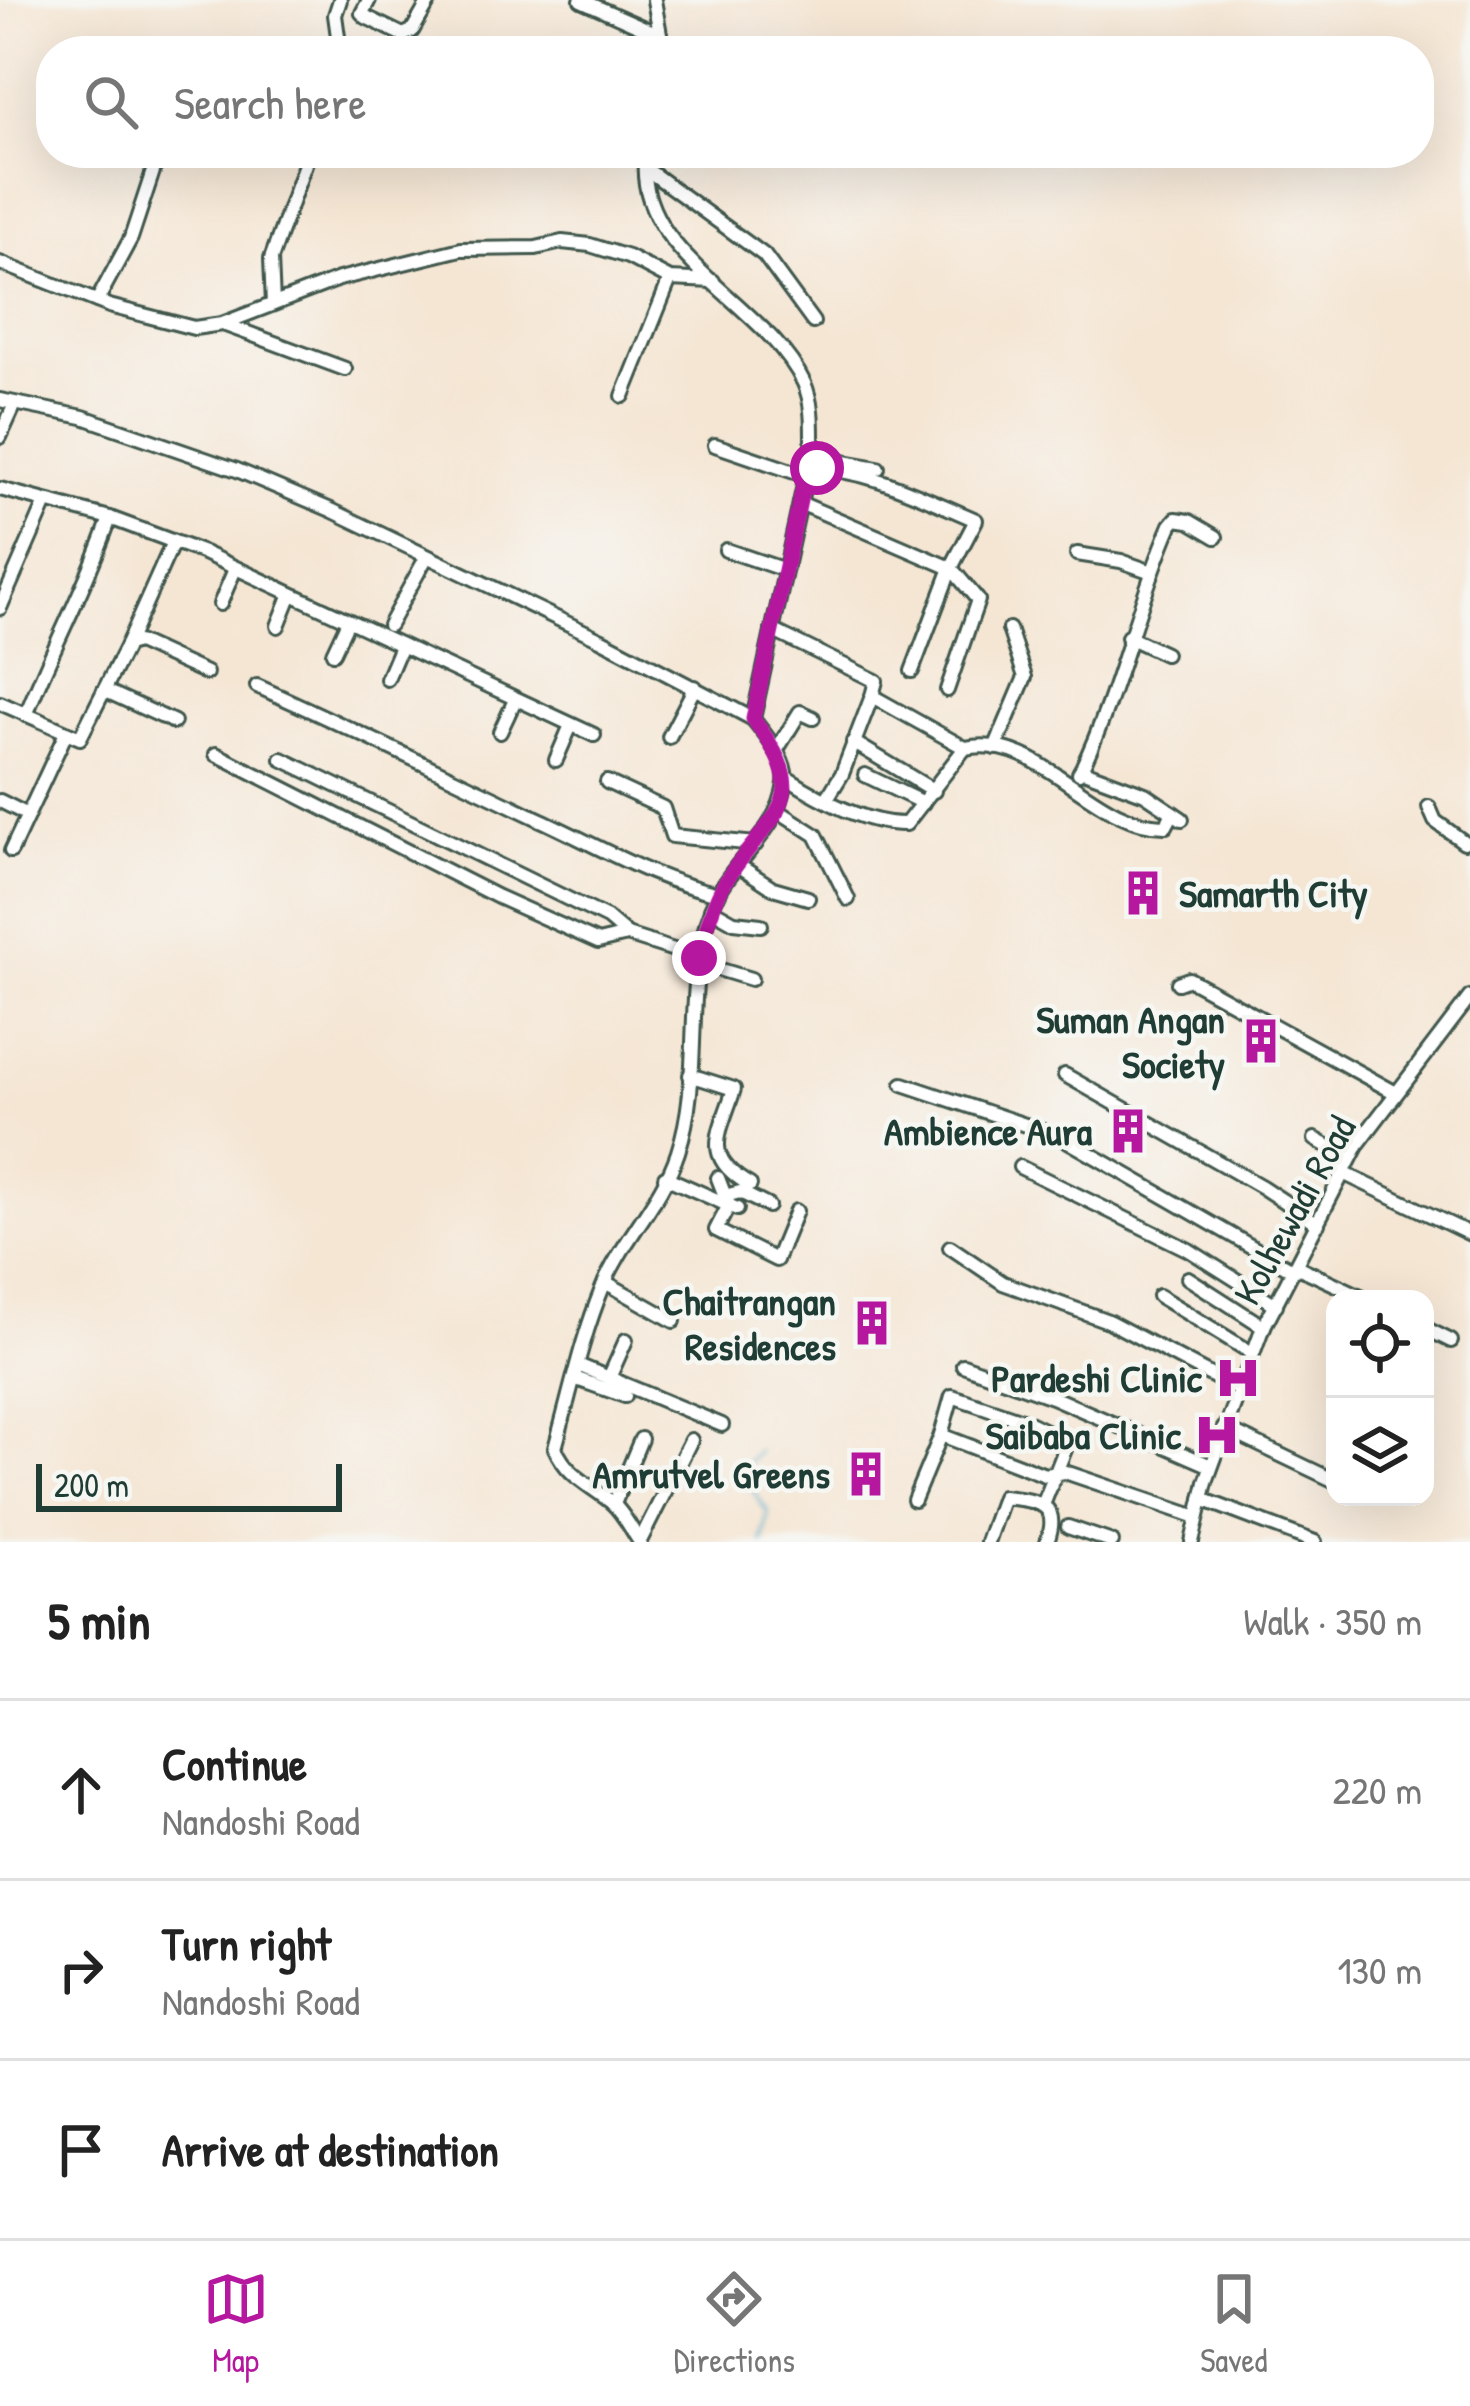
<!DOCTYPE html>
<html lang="en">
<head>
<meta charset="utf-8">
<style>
  body { margin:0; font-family:"Patrick Hand",sans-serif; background:#f2f2f2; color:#222 }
  .controls { position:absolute; right:36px; bottom:36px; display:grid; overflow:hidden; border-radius:24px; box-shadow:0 12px 48px #0002 }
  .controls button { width:108px; height:108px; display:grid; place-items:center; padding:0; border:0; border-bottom:3px solid #e0e0e0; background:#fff; color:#222; font:60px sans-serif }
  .scale { position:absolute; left:36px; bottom:30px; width:306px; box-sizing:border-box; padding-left:12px; border:6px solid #1f3d34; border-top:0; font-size:33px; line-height:42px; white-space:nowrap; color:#1f3d34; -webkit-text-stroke:9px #f6f6f2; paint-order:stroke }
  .stop { position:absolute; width:36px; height:36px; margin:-27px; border:9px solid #b5179e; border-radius:50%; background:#fff }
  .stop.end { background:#b5179e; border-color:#fff; box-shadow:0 3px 12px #0008 }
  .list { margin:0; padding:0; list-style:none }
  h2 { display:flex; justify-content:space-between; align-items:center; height:156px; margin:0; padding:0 48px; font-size:51px }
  h2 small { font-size:39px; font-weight:400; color:#767676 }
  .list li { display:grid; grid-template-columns:78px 1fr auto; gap:36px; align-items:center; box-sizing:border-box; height:180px; padding:0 48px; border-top:3px solid #e0e0e0 }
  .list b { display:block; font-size:45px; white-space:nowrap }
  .list p { margin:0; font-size:39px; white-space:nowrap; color:#767676 }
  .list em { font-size:39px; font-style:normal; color:#767676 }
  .icon { flex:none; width:66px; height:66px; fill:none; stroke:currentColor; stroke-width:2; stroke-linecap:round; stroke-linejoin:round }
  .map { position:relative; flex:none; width:1470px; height:1542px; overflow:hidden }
  .search { position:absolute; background:#fff; box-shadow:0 12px 48px #0002; left:36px; right:36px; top:36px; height:132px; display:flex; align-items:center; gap:30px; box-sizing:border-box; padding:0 42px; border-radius:48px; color:#767676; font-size:45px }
  .sheet { height:696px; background:#fff }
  nav { display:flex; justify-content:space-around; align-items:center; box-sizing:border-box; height:168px; border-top:3px solid #e0e0e0; background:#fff; font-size:33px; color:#767676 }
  nav a { display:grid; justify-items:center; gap:6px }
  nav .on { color:#b5179e }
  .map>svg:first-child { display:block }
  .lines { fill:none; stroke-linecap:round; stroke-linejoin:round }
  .stream { stroke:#52b0d0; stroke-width:3 }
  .minor-casing { stroke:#3f564c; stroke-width:18 }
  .minor { stroke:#fff; stroke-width:12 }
  .route { stroke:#b5179e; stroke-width:15 }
  .labels { text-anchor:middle; stroke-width:9; stroke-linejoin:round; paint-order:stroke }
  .poi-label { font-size:39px; font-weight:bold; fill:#1f3d34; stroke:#f6f6f2; text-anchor:end }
  .street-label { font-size:39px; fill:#1f3d34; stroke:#f6f6f2 }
</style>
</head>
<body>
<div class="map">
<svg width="1470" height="1542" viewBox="0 0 1470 1542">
  <rect width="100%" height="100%" fill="#f6f6f2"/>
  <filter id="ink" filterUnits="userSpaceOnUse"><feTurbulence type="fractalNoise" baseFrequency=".00833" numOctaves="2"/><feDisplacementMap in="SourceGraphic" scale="24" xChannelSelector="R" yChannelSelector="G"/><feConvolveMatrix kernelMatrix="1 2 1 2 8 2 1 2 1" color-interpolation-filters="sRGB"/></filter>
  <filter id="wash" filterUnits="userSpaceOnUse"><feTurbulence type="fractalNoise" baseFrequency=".004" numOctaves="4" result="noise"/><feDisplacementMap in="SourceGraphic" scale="48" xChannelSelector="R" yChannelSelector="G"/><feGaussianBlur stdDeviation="2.7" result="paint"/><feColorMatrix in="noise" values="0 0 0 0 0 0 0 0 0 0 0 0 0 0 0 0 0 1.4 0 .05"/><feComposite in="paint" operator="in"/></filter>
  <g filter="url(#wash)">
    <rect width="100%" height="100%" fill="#f5e6d4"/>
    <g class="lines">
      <polyline class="stream" points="759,1451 747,1464 744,1477 768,1513 762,1542"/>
    </g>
  </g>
  <g filter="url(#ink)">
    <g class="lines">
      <g class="minor-casing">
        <g id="minor">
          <polyline points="369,0 362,13 366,17 403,35 412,31 430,0"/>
          <polyline points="581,0 660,35"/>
          <polyline points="654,0 663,51"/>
          <polyline points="340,51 335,15 340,0"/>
          <polyline points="868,153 902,153"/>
          <polyline points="645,168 764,255 813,322"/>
          <polyline points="0,263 109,306 194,328 222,324 339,279 461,249 536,248 562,242 590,245 628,257 670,279 713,281"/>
          <polyline points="97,301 131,238 159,153"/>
          <polyline points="273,304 271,259 309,153"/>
          <polyline points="223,324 345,369"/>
          <polyline points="623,396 670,279"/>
          <polyline points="0,400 83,417 237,470 331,510 600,639 753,719"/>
          <polyline points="0,437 15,404"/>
          <polyline points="715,445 806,476"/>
          <polyline points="810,456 878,468"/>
          <path d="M 807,468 C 868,468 921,497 976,520 L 951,568 L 912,671"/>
          <polyline points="0,489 110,518 204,553 594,735"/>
          <polyline points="800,503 951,568 978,600 947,690"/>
          <polyline points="726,550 785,570"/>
          <polyline points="1077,554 1121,561 1152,572"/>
          <polyline points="220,604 235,569"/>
          <polyline points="0,608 46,502"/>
          <polyline points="389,625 426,558"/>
          <polyline points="278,626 290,596"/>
          <path d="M 772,630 L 876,681 L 872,696 L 965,748 C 1042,732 1091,827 1166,826 L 1173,813"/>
          <polyline points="1128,637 1165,654"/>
          <polyline points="127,645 173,542"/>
          <polyline points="333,653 348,621"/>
          <polyline points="387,679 401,646"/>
          <path d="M 257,686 C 353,729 446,775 541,820 C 600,847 654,880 719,894"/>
          <polyline points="104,690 174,722"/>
          <polyline points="0,703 80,738 127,645 138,642 206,673"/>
          <path d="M 26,715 C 52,648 87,585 110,518"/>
          <polyline points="500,732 515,700"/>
          <polyline points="669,737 695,687"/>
          <polyline points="853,742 934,791"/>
          <polyline points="995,748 1025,677 1009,629"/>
          <polyline points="776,751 800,712 813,718"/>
          <polyline points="216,754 498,897 598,942 627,935 699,958"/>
          <polyline points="282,759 607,918 627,935"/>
          <polyline points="556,760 571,725"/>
          <path d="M 1081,770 C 1119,691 1136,605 1171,525 L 1176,519 L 1189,521 L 1216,537"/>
          <polyline points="1079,773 1081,770 1145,794 1182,819"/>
          <polyline points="865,775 923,803"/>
          <path d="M 787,778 C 820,799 866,825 906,824 L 965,748"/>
          <polyline points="607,782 663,808 672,836 756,844"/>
          <polyline points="826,800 842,774 872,696"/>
          <polyline points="0,801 28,815"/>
          <polyline points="1429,807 1435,821 1464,842"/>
          <polyline points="777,810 816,835 848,899"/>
          <polyline points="11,851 66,733"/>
          <polyline points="738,865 773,888 808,898"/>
          <polyline points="711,909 734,922 761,925"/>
          <polyline points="698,963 751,979"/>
          <polyline points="1178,983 1189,979 1396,1093"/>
          <path d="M 690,1075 L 734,1089 C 720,1134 700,1156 750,1185"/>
          <polyline points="1065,1075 1262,1187 1318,1224"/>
          <polyline points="903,1084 1061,1137 1294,1271"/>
          <polyline points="1315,1139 1350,1159"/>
          <polyline points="1020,1167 1189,1250 1276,1305"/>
          <polyline points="1343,1173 1470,1234"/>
          <polyline points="665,1177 737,1209"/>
          <polyline points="718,1178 725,1196 740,1192 768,1206"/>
          <polyline points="725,1196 729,1205 716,1230 776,1260 796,1211"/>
          <polyline points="950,1247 1003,1283 1108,1321 1237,1389"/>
          <polyline points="1296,1266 1367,1299"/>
          <polyline points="1188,1278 1264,1327"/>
          <polyline points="605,1282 674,1321"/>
          <polyline points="1159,1296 1252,1353"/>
          <polyline points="1425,1328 1451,1341"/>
          <polyline points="578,1365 722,1425"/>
          <polyline points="963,1365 1052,1397 1211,1466"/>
          <polyline points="574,1378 625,1396"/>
          <polyline points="609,1378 626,1340"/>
          <polyline points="1224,1428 1335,1481"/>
          <polyline points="1202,1499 1315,1542"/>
          <polyline points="914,1500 941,1435"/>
          <polyline points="614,1504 641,1439"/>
          <polyline points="1043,1505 1068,1442 1025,1421 952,1396 941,1435 1045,1475 1065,1472 1197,1517"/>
          <polyline points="1068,1527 1112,1542"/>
          <polyline points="640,1541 691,1440"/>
          <path d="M 640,1542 C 631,1529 623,1512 611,1502 C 588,1483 568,1477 555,1448 C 570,1395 581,1340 602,1289 C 621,1241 662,1201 678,1152 C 704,1074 682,985 712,907 C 730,860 778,835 785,783 C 789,761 766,736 753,719 L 812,448 C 812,427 813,403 804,383 C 765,301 630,253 646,153"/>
          <path d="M 987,1542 L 1003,1497 C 1037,1501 1062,1502 1047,1542"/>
          <polyline points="1192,1542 1206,1482 1261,1332 1358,1144 1470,997"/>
        </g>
      </g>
      <use href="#minor" class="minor"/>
    </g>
  </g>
  <g class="lines" filter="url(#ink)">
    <path class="route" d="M 699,958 C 706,930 712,903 727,879 C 772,810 817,803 753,719 L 807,468 L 817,468"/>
  </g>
  <defs>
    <g id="building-bare" transform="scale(3.6)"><path d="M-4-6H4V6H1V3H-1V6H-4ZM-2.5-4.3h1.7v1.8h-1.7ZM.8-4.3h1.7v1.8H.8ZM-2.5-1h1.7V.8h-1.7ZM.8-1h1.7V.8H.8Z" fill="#b5179e" stroke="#f6f6f2" stroke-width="2.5" paint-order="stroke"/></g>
    <g id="hospital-bare" transform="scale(3.6)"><path d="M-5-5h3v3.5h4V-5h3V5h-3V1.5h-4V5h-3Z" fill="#b5179e" stroke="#f6f6f2" stroke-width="2.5" paint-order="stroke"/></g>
  </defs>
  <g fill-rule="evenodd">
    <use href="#building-bare" x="1143" y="893"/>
    <use href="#building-bare" x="1261" y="1041"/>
    <use href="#building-bare" x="1128" y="1131"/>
    <use href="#building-bare" x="872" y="1323"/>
    <use href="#hospital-bare" x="1238" y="1378"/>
    <use href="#hospital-bare" x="1217" y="1435"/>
    <use href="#building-bare" x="866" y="1474"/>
  </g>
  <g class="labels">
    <g class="poi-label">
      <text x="1179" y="907" text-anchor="start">Samarth City</text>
      <text x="1225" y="1033">Suman Angan<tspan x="1225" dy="45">Society</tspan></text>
      <text x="1092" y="1145">Ambience Aura</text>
      <text x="836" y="1315">Chaitrangan<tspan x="836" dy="45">Residences</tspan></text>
      <text x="1202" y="1392">Pardeshi Clinic</text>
      <text x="1181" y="1449">Saibaba Clinic</text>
      <text x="830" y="1488">Amrutvel Greens</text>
    </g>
    <g class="street-label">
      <text transform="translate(1294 1210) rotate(-61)" y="14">Kolhewadi Road</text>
    </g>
  </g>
</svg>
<div class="controls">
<button><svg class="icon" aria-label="locate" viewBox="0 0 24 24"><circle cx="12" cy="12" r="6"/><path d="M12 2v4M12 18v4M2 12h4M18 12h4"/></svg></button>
<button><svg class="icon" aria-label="layers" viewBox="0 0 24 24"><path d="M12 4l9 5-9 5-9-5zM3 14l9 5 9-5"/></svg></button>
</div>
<div class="scale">200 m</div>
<div class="stop" style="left:817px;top:468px"></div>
<div class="stop end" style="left:699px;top:958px"></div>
<div class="search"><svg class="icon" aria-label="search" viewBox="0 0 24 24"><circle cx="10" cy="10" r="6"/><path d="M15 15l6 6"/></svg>Search here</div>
</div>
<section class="sheet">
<h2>5 min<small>Walk · 350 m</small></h2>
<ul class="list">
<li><svg class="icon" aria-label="ahead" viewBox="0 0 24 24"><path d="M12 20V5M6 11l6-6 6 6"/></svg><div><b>Continue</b><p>Nandoshi Road</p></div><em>220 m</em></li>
<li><svg class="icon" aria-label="right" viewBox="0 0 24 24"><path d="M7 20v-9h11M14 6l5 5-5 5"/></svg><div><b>Turn right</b><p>Nandoshi Road</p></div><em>130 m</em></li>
<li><svg class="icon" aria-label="arrive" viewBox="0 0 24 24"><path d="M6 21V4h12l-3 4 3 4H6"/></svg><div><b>Arrive at destination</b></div></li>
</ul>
</section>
<nav>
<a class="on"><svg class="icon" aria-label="map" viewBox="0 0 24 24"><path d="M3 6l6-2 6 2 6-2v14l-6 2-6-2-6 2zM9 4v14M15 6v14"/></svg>Map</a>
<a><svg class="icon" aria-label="directions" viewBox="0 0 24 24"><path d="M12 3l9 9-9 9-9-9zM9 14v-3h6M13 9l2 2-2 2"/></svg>Directions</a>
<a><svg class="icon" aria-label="saved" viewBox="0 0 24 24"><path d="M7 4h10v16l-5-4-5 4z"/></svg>Saved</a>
</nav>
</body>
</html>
